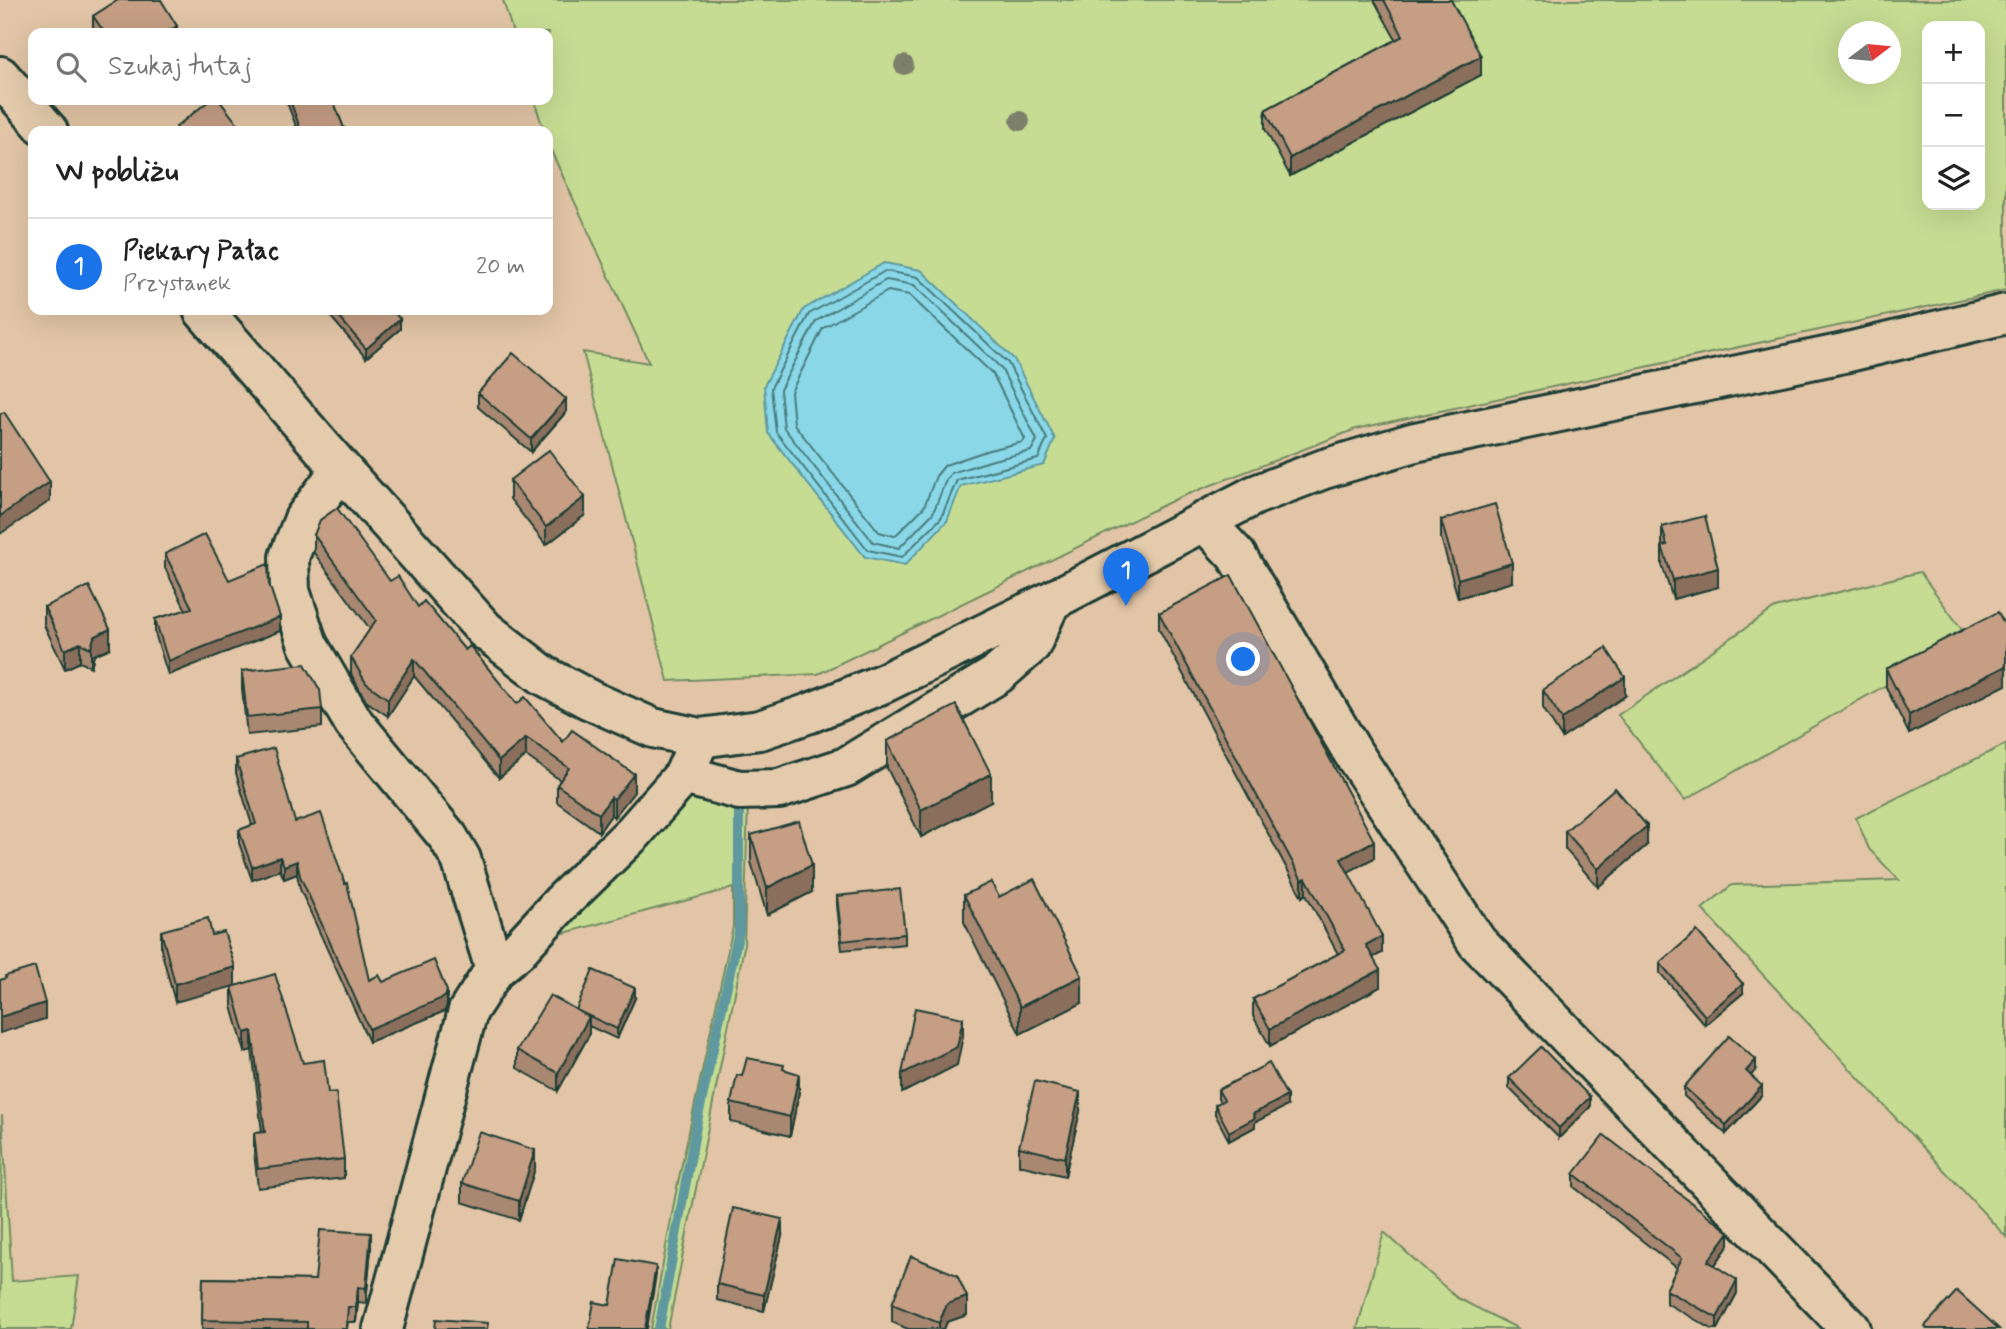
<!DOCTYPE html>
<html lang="pl">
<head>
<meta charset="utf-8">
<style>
  body { margin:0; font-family:Mynerve,sans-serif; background:#f6f6f6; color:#222 }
  .controls { position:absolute; right:21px; top:21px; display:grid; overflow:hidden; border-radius:14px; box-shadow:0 7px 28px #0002 }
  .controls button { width:63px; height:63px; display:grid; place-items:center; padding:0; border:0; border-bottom:2px solid #e0e0e0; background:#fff; color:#222; font:35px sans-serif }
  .compass { position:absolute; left:1838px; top:21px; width:63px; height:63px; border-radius:50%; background:#fff; box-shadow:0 7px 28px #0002; rotate:74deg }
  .you { position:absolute; left:1244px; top:660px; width:24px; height:24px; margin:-18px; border:5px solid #fff; border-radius:50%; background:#1a73e8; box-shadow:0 0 0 10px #1a73e833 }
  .badge { display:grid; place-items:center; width:46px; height:46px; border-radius:50%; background:#1a73e8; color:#fff; font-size:23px; font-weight:700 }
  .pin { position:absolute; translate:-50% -58px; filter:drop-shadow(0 2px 4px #0008) }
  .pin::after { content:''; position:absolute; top:37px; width:24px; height:21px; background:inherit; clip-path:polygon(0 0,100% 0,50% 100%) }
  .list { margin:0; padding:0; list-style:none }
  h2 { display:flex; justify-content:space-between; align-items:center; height:91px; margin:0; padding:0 28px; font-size:30px }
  h2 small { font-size:23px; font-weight:400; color:#767676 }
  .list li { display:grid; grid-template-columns:46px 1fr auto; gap:21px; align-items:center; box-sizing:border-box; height:98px; padding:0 28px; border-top:2px solid #e0e0e0 }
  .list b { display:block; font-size:26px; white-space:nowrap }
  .list p { margin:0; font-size:23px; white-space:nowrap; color:#767676 }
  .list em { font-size:23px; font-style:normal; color:#767676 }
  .icon { flex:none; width:38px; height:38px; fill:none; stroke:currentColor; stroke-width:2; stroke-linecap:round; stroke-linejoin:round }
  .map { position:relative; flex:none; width:2006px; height:1329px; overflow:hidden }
  .search { position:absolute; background:#fff; box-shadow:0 7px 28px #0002; left:28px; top:28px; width:525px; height:77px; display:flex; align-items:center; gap:18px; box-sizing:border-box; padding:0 24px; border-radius:14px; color:#767676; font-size:26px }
  .panel { position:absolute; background:#fff; box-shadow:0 7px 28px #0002; left:28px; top:126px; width:525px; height:189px; border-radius:14px }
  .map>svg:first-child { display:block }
  .green { fill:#c6dc92; stroke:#728c63; stroke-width:2; fill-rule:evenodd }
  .water { fill:#89d7e7; stroke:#5f999f; stroke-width:2 }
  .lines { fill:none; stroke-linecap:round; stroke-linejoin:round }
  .shore { stroke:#497b7c; stroke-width:2 }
  .stream { stroke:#5f999f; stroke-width:10 }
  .minor-casing { stroke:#1f3d34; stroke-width:44 }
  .minor { stroke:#e4cbac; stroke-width:38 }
  .tree { fill:#7b7f6a }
  .wall { fill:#a98872; stroke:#1f3d34; stroke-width:2 }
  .shaded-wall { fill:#8a6f5c; stroke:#1f3d34; stroke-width:2 }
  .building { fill:#c59e84; stroke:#1f3d34; stroke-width:2 }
</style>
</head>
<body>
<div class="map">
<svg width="2006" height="1329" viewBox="0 0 2006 1329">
  <rect width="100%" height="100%" fill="#e2c5a6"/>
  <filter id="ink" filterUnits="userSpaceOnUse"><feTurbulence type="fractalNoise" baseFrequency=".0143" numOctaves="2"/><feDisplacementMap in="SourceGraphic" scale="14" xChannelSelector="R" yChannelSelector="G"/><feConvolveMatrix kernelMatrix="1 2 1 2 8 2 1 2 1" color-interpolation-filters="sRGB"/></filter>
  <g filter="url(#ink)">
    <g class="green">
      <path d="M 503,0 L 2006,0 L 2006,290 L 1356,429 L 1178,498 L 818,674 L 668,681 L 583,352 L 649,363 L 548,144 L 548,131 L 544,131 L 534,100 L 548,100 L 548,33 L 513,33 ZM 1927,26 L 1980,26 L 1980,205 L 1927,205 ZM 1848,32 L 1890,32 L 1890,74 L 1848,74 Z"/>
      <polygon points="1920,572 1968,638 1685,800 1618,715 1775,608"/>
      <polygon points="2006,744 2006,1237 1702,909 1732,885 1899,880 1869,849 1856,818"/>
      <polygon points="691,784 748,800 744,947 668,1329 651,1329 676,1192 733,927 733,888 553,936 585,907"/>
      <polygon points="2,1115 12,1281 79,1276 71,1329 0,1329"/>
      <polygon points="1384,1232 1457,1298 1519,1329 1357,1329"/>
    </g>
    <polygon class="water" points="884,263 921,270 1014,359 1055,439 1044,465 961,486 947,521 905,565 865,557 768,433 764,386 804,309"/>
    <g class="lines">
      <g class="shore">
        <polygon points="885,271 918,277 1008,363 1047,439 1038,459 957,480 941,518 902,557 868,550 776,432 771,388 809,314"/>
        <polygon points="886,280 914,285 1001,368 1037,440 1031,451 993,460 951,473 946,480 933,513 899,548 873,542 784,428 780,390 816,321"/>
        <polygon points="888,291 909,295 993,374 1025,439 1023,442 989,450 945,465 936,476 924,507 895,536 879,532 794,424 791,392 823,328"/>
      </g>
      <polyline class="stream" points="659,1329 697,1121 739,931 739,812"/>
      <g class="minor-casing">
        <g id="minor">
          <polyline points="0,76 48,131"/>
          <polyline points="203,310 341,469 485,630 543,675 590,700 653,728 700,738 760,730 810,713 884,683 1051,601 1255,495 1324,469 1415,442 1844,353 2006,314"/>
          <polyline points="341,469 304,519 289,557 290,591 308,645 354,723 448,837 461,859 495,969"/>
          <polyline points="1205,522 1236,555 1353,753 1477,942 1851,1329"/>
          <polyline points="684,775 739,790 779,789 846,767 998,674 1031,645 1051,601"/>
          <polyline points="383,1329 468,1011 495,969 517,951 562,902 634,832 684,775 700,738"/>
        </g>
      </g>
      <use href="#minor" class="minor"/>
    </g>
    <g class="tree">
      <circle cx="904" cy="65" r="10"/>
      <circle cx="1020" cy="121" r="10"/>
    </g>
    <g class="wall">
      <polygon points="115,0 161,0 177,33 93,33 93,16 115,2"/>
      <polygon points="1374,0 1451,0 1481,75 1290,176 1265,129 1265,110 1396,40"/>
      <polygon points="286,100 333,100 345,131 298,131"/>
      <polygon points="325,310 392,310 400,329 366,358"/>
      <polygon points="478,393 566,412 531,452 478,407"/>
      <polygon points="510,480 585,515 546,545 510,499"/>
      <polygon points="1441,520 1512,582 1458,598 1441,538"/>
      <polygon points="1662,527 1718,587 1673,599 1662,565"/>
      <polygon points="314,535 390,581 465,650 517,704 563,742 634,792 614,817 611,815 599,832 557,802 557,785 560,780 526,756 499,778 414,676 388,716 366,701 351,674 351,657 370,629 314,553"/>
      <polygon points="165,554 229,580 269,584 280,631 168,675 155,633 155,619 186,610 165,568"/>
      <polygon points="44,607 110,648 94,655 91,667 80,662 65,669 44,625"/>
      <polygon points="1159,613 1374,858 1347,872 1382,953 1373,957 1380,987 1270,1046 1253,1016 1253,999 1338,954 1306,894 1302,897 1159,629"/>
      <polygon points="2006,627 2006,685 1909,734 1886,687 1886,669"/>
      <polygon points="242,671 322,709 322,727 247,735 242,689"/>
      <polygon points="1543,690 1625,696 1562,738 1543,708"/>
      <polygon points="887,741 991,801 921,837 887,768"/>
      <polygon points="236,759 295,822 369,980 383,982 447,1004 445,1011 369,1042 300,889 297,874 284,879 280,870 252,880 239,843 239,830 252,825 236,773"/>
      <polygon points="1565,831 1647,845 1598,887 1565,849"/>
      <polygon points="751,835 812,892 767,915 751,862"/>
      <polygon points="964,895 999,897 1082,1003 1020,1034 964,922"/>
      <polygon points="837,896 905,934 905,944 842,950 837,905"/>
      <polygon points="161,931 212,935 175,1002 161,949"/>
      <polygon points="1660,963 1743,993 1705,1025 1660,973"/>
      <polygon points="232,987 303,1063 328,1093 344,1159 344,1178 258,1188 254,1152 254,1133 262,1132 252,1050 245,1052 232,1006"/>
      <polygon points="635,998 617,1039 589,1026 589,1035 558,1091 517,1068 517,1050 576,1010"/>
      <polygon points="1756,1070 1751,1075 1762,1095 1726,1134 1684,1096 1684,1087"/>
      <polygon points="742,1076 799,1092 790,1136 731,1122 731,1103"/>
      <polygon points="1509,1078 1590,1107 1559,1138 1509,1088"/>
      <polygon points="1218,1090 1287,1106 1255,1122 1255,1127 1229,1141 1215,1114 1215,1105 1220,1102 1218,1099"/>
      <polygon points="1080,1111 1065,1176 1019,1165 1019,1147"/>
      <polygon points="535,1168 519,1220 462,1202 462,1183"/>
      <polygon points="1574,1174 1729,1245 1715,1265 1737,1293 1718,1329 1712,1329 1666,1303 1666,1290 1677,1268 1574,1187"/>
      <polygon points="782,1236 764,1311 717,1300 717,1284"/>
      <polygon points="371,1248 366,1303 358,1302 356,1322 348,1322 347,1329 202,1329 203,1278 315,1280"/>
      <polygon points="892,1304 967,1315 947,1322 944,1329 908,1329 892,1322"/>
    </g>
    <g class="shaded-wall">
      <polygon points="177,26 177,33 165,33"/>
      <polygon points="1481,56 1481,75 1290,176 1290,158"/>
      <polygon points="400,319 400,329 366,358 366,349"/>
      <polygon points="566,399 566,412 531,452 531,439"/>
      <polygon points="50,482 50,501 0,534 0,516"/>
      <polygon points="585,497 585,515 546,545 546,527"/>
      <polygon points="1512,563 1512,582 1458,598 1458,579"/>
      <polygon points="1718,568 1718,587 1673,599 1673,580"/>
      <polygon points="280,617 280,631 168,675 168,661"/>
      <polygon points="110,629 110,648 94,655 91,667 91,648 94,637"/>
      <polygon points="80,643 80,662 65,669 65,650"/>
      <polygon points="414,659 414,676 388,716 388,699"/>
      <polygon points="2006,666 2006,685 1909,734 1909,715"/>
      <polygon points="1625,677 1625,696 1562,738 1562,719"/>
      <polygon points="526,738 526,756 499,778 499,761"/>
      <polygon points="634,774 634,792 614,817 614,799"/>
      <polygon points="991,774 991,801 921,837 921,810"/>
      <polygon points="611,797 611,815 599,832 599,814"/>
      <polygon points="1647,826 1647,845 1598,887 1598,869"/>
      <polygon points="1374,841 1374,858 1341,876 1341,859"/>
      <polygon points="280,857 280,870 252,880 252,867"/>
      <polygon points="297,861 297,874 284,879 284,866"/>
      <polygon points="812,865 812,892 767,915 767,888"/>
      <polygon points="1306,878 1306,894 1302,897 1302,880"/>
      <polygon points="1382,936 1382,953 1366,961 1366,945"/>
      <polygon points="235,967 235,986 175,1002 175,984"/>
      <polygon points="1380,970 1380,987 1270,1046 1270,1029"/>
      <polygon points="1082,976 1082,1003 1020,1034 1020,1007"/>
      <polygon points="1743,984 1743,993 1705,1025 1705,1016"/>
      <polygon points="635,988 635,998 617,1039 617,1029"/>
      <polygon points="447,991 447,1004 445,1011 369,1042 369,1029"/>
      <polygon points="45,1003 45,1019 0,1033 0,1017"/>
      <polygon points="589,1017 589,1035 558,1091 558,1073"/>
      <polygon points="963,1018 963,1036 957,1065 902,1093 902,1074"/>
      <polygon points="252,1031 252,1050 245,1052 245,1033"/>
      <polygon points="1756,1060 1756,1070 1746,1080 1746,1071"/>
      <polygon points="799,1074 799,1092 790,1136 790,1117"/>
      <polygon points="1762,1086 1762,1095 1726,1134 1726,1125"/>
      <polygon points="1080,1092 1080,1111 1065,1176 1065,1158"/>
      <polygon points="1287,1096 1287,1106 1255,1122 1255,1127 1229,1141 1229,1132 1253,1114"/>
      <polygon points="1590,1097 1590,1107 1559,1138 1559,1128"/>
      <polygon points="535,1150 535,1168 519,1220 519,1201"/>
      <polygon points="782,1219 782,1236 764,1311 764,1295"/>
      <polygon points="1729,1232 1729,1245 1708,1274 1708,1261"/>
      <polygon points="371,1233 371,1248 366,1303 366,1288"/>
      <polygon points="656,1266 656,1275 647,1329 645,1329"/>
      <polygon points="1737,1280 1737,1293 1718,1329 1717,1329 1717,1318"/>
      <polygon points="358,1287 358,1302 356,1322 356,1307"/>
      <polygon points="967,1297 967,1315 947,1322 944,1329 939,1329 939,1323 947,1304"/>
    </g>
    <g class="building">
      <polygon points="118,0 161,0 177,26 165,33 105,33 93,16"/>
      <polygon points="1384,0 1451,0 1481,56 1290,158 1265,110 1403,36"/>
      <polygon points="210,100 219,100 243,131 179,131 176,127"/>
      <polygon points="290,100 333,100 345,131 301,131"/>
      <polygon points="333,310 392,310 400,319 366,349"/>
      <polygon points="513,353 566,399 531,439 478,393"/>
      <polygon points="4,412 50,482 0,516 0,414"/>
      <polygon points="549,450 585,497 546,527 510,480"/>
      <polygon points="1495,504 1512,563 1458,579 1441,520"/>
      <polygon points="337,508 390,581 398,576 418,607 424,601 465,650 470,646 517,704 525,697 563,742 572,730 634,774 614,799 611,797 599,814 557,785 569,768 526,738 499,761 414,659 388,699 366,683 351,657 376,620 314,535 320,520"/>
      <polygon points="1705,516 1718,568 1673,580 1662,546 1667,545 1662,527"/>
      <polygon points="205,534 229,580 268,564 269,584 280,617 168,661 155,619 192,608 165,554"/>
      <polygon points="1231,575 1374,841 1341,859 1382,936 1366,945 1380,970 1270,1029 1253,999 1345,950 1306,878 1302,880 1159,613"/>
      <polygon points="89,586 110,629 94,637 91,648 80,643 65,650 44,607"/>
      <polygon points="1998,612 2006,627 2006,666 1909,715 1886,669"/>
      <polygon points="1606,648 1625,677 1562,719 1543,690"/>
      <polygon points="305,664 320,690 322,709 247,717 242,671"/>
      <polygon points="956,705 991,774 921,810 887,741"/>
      <polygon points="274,748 295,822 321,813 345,884 347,883 369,980 379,975 383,982 434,960 447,991 445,997 369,1029 300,876 297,861 284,866 280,857 252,867 239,830 256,824 236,759"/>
      <polygon points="1615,788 1647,826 1598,869 1565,831"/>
      <polygon points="799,821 812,865 767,888 751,835"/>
      <polygon points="1034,879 1082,976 1020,1007 964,895 991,882 999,897"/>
      <polygon points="900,889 905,934 842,941 837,896"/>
      <polygon points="208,918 212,935 224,932 235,967 175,984 161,931"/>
      <polygon points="1697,931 1743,984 1705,1016 1660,963"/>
      <polygon points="35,967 45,1003 0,1017 0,980 6,978 5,976"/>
      <polygon points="593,970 635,988 617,1029 576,1010"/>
      <polygon points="275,974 303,1063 324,1060 328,1093 336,1092 344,1159 258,1169 254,1133 265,1132 252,1031 245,1033 232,987"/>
      <polygon points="550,995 589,1017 558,1073 517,1050"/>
      <polygon points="915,1008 963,1018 957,1047 902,1074"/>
      <polygon points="1729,1036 1756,1060 1746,1071 1762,1086 1726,1125 1684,1087"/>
      <polygon points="1541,1047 1590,1097 1559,1128 1509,1078"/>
      <polygon points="747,1058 784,1065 783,1069 799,1074 790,1117 731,1103 737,1075 742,1076"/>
      <polygon points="1269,1063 1287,1096 1253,1114 1255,1118 1229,1132 1215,1105 1224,1100 1218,1090"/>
      <polygon points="1035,1081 1080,1092 1065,1158 1019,1147"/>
      <polygon points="479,1132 535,1150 519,1201 462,1183"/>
      <polygon points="1604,1135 1729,1232 1708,1261 1737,1280 1717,1318 1666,1290 1682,1258 1574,1174"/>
      <polygon points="733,1208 782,1219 764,1295 717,1284"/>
      <polygon points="320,1230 371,1233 366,1288 358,1287 356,1307 348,1307 346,1329 307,1329 307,1322 202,1320 203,1278 315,1280"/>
      <polygon points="911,1256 957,1275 967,1297 947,1304 939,1323 892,1304"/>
      <polygon points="618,1259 656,1266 645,1329 589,1329 594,1302 610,1305"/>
      <polygon points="1957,1291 1999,1329 1927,1329 1925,1326"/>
      <polygon points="436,1319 488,1323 487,1329 435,1329"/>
    </g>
  </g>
</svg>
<div class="controls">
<button>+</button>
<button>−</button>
<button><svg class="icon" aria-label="layers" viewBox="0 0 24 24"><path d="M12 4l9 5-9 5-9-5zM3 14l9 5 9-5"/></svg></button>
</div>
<svg class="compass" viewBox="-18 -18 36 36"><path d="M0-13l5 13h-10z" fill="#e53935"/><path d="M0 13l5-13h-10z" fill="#767676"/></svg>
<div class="you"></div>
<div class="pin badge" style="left:1126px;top:606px">1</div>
<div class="search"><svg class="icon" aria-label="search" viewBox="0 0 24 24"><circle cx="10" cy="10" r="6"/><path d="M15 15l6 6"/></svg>Szukaj tutaj</div>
<section class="panel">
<h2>W pobliżu<small></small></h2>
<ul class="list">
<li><span class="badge">1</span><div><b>Piekary Pałac</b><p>Przystanek</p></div><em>20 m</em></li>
</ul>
</section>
</div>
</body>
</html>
